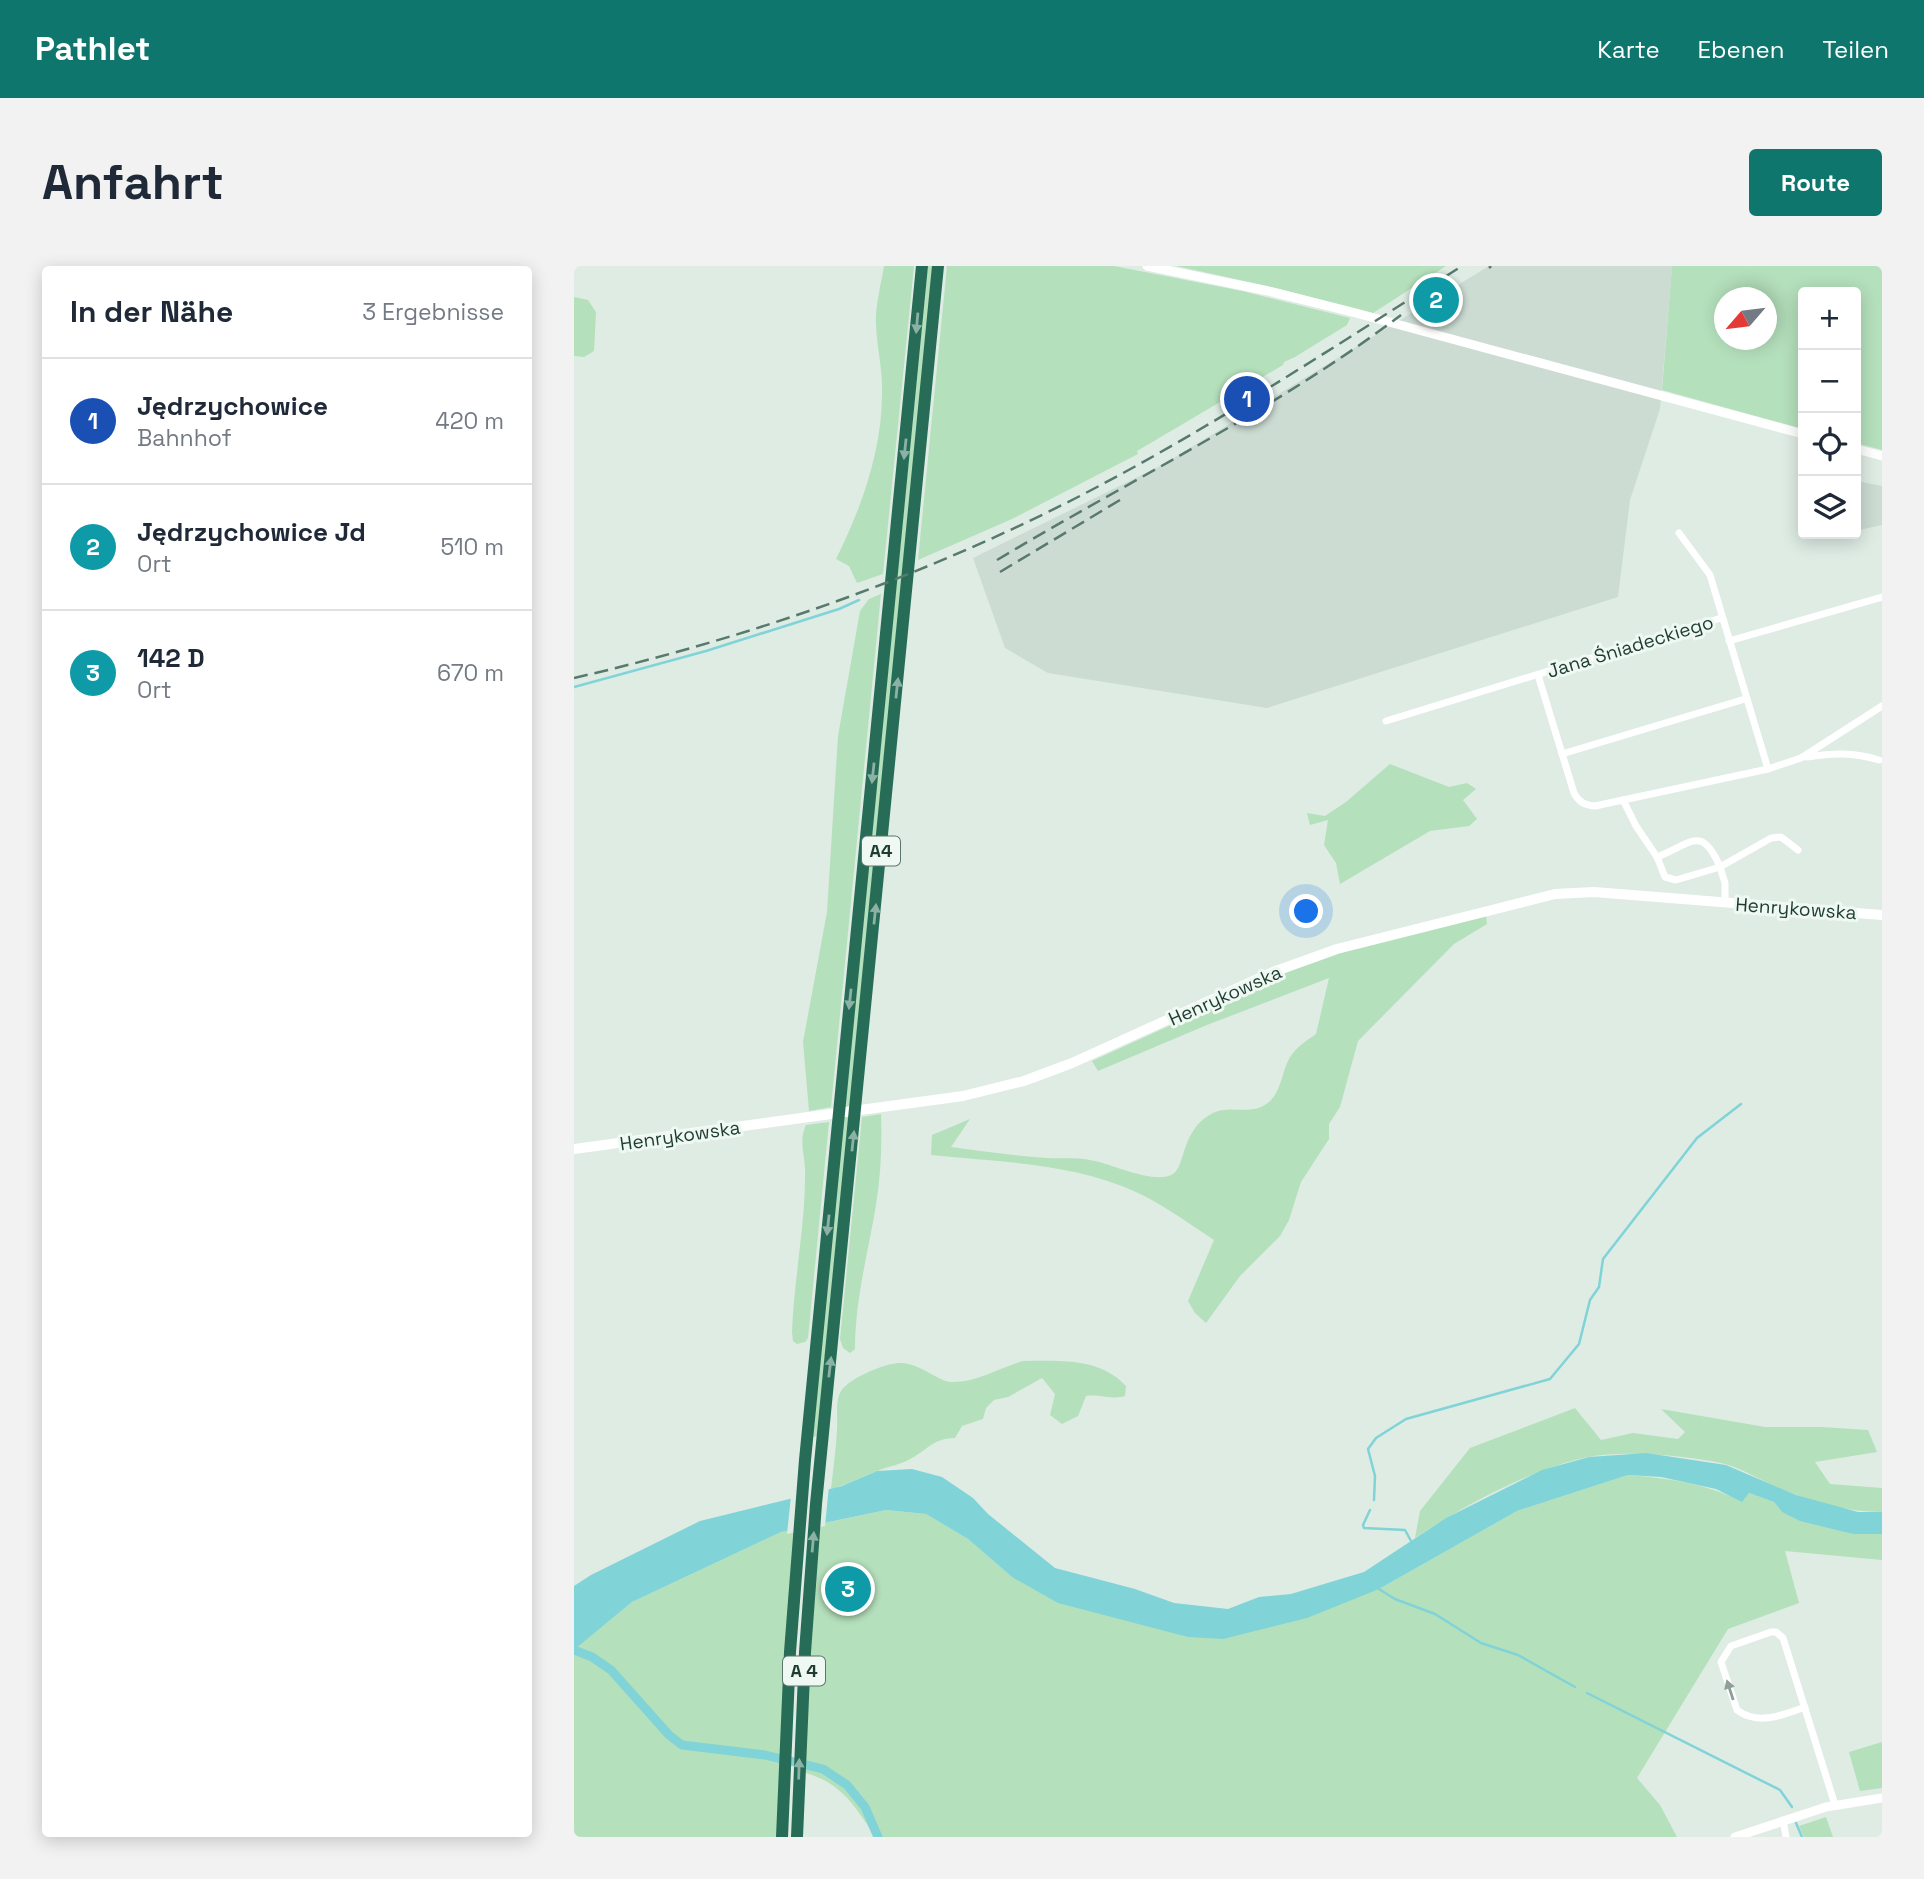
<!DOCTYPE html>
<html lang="de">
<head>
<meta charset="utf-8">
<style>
  body { margin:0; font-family:"Space Grotesk",sans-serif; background:#f2f2f3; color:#1f2937 }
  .controls { position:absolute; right:21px; top:21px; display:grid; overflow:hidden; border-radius:7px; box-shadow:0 4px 18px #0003 }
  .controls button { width:63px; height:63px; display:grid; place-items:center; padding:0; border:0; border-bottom:2px solid #e0e1e3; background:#fff; color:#1f2937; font:35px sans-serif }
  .compass { position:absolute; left:1140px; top:21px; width:63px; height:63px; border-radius:50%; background:#fff; box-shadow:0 4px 18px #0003; rotate:242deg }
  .you { position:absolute; left:733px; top:646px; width:24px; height:24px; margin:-18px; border:5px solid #fff; border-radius:50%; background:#1a73e8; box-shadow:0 0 0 10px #1a73e833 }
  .badge { display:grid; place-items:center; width:46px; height:46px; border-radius:50%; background:#0f766e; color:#fff; font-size:23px; font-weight:700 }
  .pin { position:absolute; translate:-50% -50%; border:4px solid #fff; box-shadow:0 2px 7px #0006 }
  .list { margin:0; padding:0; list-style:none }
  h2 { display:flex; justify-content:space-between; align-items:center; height:91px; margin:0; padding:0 28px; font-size:30px }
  h2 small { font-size:23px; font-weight:400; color:#747a83 }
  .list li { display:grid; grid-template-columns:46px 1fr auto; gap:21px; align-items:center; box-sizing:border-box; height:126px; padding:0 28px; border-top:2px solid #e0e1e3 }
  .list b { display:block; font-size:26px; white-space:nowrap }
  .list p { margin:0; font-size:23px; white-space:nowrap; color:#747a83 }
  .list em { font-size:23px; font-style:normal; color:#747a83 }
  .icon { flex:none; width:38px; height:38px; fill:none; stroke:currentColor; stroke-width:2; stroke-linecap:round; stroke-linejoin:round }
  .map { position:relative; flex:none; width:1308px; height:1571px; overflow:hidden; border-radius:7px }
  header { display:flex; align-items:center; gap:42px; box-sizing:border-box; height:98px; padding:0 35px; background:#0f766e; color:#fff }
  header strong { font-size:33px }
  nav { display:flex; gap:38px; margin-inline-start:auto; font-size:24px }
  .intro { display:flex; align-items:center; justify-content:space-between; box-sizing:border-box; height:168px; padding:0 42px }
  h1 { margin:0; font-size:49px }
  .button { padding:18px 32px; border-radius:7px; background:#0f766e; color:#fff; font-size:24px; font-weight:700 }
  main { display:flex; gap:42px; padding:0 42px }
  aside { flex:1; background:#fff; border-radius:7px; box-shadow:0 4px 18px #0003 }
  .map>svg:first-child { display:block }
  .built { fill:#ccdcd3 }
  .green { fill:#b5e0bc; fill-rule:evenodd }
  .water { fill:#80d3d7 }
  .pier { fill:#deece4 }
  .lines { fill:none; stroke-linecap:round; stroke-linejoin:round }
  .stream { stroke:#80d3d7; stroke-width:2.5 }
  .canal { stroke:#80d3d7; stroke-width:9 }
  .minor { stroke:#fff; stroke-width:7 }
  .tertiary { stroke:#fff; stroke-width:9 }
  .secondary { stroke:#fff; stroke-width:10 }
  .motorway { stroke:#276c57; stroke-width:12 }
  .rail { stroke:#58796d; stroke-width:2.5; stroke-dasharray:14 7; stroke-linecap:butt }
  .oneway { fill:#8bb2a5 }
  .oneway2 { fill:#8e9e98 }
  .labels { text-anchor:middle; stroke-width:6; stroke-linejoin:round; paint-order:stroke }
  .shield { fill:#eff8f3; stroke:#5d756b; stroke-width:2 }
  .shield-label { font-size:18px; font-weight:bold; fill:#1e3d31 }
  .street-label { font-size:19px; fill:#1e3d31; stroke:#eff8f3 }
</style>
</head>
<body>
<header>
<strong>Pathlet</strong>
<nav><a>Karte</a><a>Ebenen</a><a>Teilen</a></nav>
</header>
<div class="intro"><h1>Anfahrt</h1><a class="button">Route</a></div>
<main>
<aside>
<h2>In der Nähe<small>3 Ergebnisse</small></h2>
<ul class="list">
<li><span class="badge" style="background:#1a4fb4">1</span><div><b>Jędrzychowice</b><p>Bahnhof</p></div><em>420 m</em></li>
<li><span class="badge" style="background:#0f9aa8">2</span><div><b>Jędrzychowice Jd</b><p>Ort</p></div><em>510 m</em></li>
<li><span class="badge" style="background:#0f9aa8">3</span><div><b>142 D</b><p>Ort</p></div><em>670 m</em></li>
</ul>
</aside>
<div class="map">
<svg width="1308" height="1571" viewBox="0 0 1308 1571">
  <rect width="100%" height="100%" fill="#deece4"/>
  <g class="built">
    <polygon points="915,0 1098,0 1086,143 1056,234 1044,331 693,442 474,407 431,382 399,292 588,199"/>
    <polygon points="1282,215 1308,220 1308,259 1285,264 1282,242"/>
  </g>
  <g class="green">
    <path d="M 310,0 L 340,0 L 309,308 L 283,317 L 275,300 L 262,293 C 287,243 308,185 308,128 C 309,105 303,82 302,59 C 301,40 307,19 310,0 Z"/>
    <polygon points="354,0 359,0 243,1170 238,1171"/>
    <polygon points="373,0 540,0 668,25 776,52 773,59 721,91 710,96 709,99 563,185 564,188 438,253 344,294"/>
    <polygon points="602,0 872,0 799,47 702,22"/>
    <path d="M 1098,0 L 1308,0 L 1308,184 L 1282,177 L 1282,26 L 1229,26 L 1229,163 L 1088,124 ZM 1150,32 L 1192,32 L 1192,74 L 1150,74 Z"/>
    <polygon points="0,31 14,34 22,46 20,85 10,91 0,90"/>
    <polygon points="307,328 257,841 235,845 229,776 253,646 264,470 286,345 295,333"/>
    <polygon points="816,498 875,521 893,517 902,523 889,534 903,553 895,560 856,565 766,618 762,597 750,579 754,554 736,559 733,547 751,550 772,536"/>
    <path d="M 912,649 L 913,658 L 880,678 L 784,775 L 766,841 L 755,858 L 755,873 L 727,916 L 715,954 L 706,970 L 666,1010 L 632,1057 L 621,1047 L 614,1035 L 640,974 C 614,957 590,939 562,926 C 500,897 424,896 357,889 L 358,869 L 396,853 L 377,881 C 409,885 441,890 473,892 C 489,893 506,891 521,895 C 540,899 582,919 599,908 C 612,899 607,863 639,847 C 657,838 677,851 695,836 C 707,826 708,806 715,793 C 721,782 732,775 742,768 L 755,712 L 633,759 L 524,805 L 518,795 L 727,700 L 765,686 Z"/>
    <path d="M 307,848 C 308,878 307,909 302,939 C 294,987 281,1034 281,1083 L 276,1087 L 269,1082 L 266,1073 L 288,851 Z"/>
    <path d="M 255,856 L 234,1072 L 231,1076 L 223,1078 L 219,1075 L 218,1066 C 220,1011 232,957 231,902 C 230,886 225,874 232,859 Z"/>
    <path d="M 449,1095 C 485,1095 525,1091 552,1120 L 551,1130 C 537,1134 526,1128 512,1130 L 504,1150 L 488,1158 L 476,1149 L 481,1128 L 468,1112 L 434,1131 L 420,1134 L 412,1142 L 409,1153 L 388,1160 L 381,1172 C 358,1173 356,1182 338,1192 C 327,1199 315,1200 303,1205 C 287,1211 273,1219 257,1223 C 259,1203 262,1184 263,1164 C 264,1152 261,1138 266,1127 C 272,1113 313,1096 327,1097 C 348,1098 363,1115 377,1116 C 402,1117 425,1102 449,1095 Z"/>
    <path d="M 1001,1142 L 1027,1174 L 1059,1167 L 1104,1173 L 1111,1166 L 1087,1143 L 1191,1161 L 1248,1161 L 1294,1164 L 1303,1186 L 1241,1196 L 1256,1218 L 1308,1222 L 1308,1246 C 1271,1246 1234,1235 1200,1220 C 1185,1213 1168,1203 1151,1198 C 1113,1189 1052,1184 1014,1191 C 957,1203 889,1240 841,1272 L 846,1245 L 896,1182 Z"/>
    <path d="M 1054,1209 C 1094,1212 1132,1218 1168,1235 L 1175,1227 L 1200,1236 L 1208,1246 L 1279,1268 L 1308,1268 L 1308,1294 L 1211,1285 L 1225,1337 L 1154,1363 L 1063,1512 L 1086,1539 L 1103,1571 L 302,1571 C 278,1537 268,1516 225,1505 L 241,1259 L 312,1244 L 352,1248 L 394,1273 L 438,1311 L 614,1371 L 805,1323 L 943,1245 Z"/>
    <polygon points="224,1262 206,1568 201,1571 0,1571 0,1384 58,1336 207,1266"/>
    <polygon points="1308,1476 1308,1522 1286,1525 1275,1486"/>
    <polygon points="1252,1551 1259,1571 1230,1571 1225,1560"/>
  </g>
  <polygon class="water" points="1072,1187 1152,1199 1222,1229 1284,1246 1308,1246 1308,1268 1279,1268 1226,1255 1208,1246 1200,1236 1175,1227 1168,1236 1142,1223 1087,1211 1054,1209 943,1245 805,1323 733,1352 649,1373 614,1371 484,1337 438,1311 394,1273 352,1248 312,1244 207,1266 58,1336 0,1384 0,1320 17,1309 126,1255 268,1220 303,1205 338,1203 368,1211 399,1232 414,1248 481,1302 561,1323 600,1337 654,1343 685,1331 717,1328 790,1306 872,1252 968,1204 1015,1191"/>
  <polygon class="pier" points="255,1220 251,1260 213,1268 217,1230"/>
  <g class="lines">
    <g class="stream">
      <polyline points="0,421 132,385 265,343 285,334"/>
      <polyline points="800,1234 801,1210 794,1183 802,1172 832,1153 976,1113 1005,1078 1016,1034 1025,1021 1029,993 1123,872 1167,838"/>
      <polyline points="796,1244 789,1259 790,1262 831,1264 837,1275"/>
      <polyline points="805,1323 821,1333 861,1348 907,1377 944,1389 1001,1421"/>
      <polyline points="1013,1427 1206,1524 1218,1541"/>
      <polyline points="1222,1557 1228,1571"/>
    </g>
    <polyline class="canal" points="0,1384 18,1391 37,1404 95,1469 108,1479 191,1489 249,1503 273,1519 291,1541 304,1571"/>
    <g class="minor">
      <polyline points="1105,267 1136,309 1194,503"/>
      <polyline points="1155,375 1308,331"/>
      <path d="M 964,409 L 1000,527 C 1005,536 1010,539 1021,540 L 1194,503 L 1227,492 L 1308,440"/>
      <polyline points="812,455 1147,352"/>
      <polyline points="988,488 1171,433"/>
      <path d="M 1233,491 C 1259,487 1279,486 1305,494"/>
      <polyline points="1049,534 1062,560 1083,591 1091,611 1102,614 1146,601 1151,617 1151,636"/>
      <path d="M 1083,591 C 1116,579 1127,557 1146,601 L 1197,572 L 1207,571 L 1224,584"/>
      <path d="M 1231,1441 C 1209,1449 1184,1460 1163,1444 L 1147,1396 L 1157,1380 L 1197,1366 L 1202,1366 L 1209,1372 L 1261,1539"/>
      <polyline points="1209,1554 1212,1571"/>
    </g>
    <g class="tertiary">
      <polyline points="573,0 694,25 778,46 1229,168"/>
      <polyline points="1282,183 1308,190"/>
      <polyline points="1161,1571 1252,1541 1308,1532"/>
    </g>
    <polyline class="secondary" points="0,883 389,830 450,815 498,797 699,706 763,683 981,628 1020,626 1308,649"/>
    <g class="motorway">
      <polyline points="208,1571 216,1386 231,1194 348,0"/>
      <polyline points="223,1571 231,1386 242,1238 364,0"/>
    </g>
    <g class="rail">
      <polyline points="915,2 917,0"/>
      <path d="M 423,294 C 558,213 701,144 827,49"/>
      <polyline points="426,306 546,234"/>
      <path d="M 0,412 C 174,372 343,313 502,232 C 636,163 761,80 888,0"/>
    </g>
  </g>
  <defs><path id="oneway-solid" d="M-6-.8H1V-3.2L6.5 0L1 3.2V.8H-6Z" transform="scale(1.75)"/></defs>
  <g class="oneway">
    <use href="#oneway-solid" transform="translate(343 57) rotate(95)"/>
    <use href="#oneway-solid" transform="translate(331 183) rotate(96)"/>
    <use href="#oneway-solid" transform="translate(323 422) rotate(-84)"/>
    <use href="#oneway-solid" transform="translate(299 507) rotate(96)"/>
    <use href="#oneway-solid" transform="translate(301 648) rotate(-84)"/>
    <use href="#oneway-solid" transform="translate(276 733) rotate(96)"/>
    <use href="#oneway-solid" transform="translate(279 875) rotate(-84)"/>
    <use href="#oneway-solid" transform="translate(254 959) rotate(96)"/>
    <use href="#oneway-solid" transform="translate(256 1101) rotate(-83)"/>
    <use href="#oneway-solid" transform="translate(239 1276) rotate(-85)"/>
    <use href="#oneway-solid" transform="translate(225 1503) rotate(-88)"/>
  </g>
  <use class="oneway2" href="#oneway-solid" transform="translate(1156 1424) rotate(-108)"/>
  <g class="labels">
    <g class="shield">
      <rect x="288" y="570.5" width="38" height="29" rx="5"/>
      <rect x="209" y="1390.5" width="42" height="29" rx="5"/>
    </g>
    <g class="shield-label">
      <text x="307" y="591">A4</text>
      <text x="230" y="1411">A 4</text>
    </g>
    <g class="street-label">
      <text transform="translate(1056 380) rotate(-17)" y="7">Jana Śniadeckiego</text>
      <text transform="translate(1222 642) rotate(4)" y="7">Henrykowska</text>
      <text transform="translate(651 729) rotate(-24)" y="7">Henrykowska</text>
      <text transform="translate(106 869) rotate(-8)" y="7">Henrykowska</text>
    </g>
  </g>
</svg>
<div class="controls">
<button>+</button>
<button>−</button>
<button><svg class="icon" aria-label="locate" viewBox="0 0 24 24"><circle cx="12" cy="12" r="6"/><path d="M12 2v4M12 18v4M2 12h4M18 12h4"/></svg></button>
<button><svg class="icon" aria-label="layers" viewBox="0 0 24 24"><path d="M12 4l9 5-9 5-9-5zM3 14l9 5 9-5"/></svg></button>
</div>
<svg class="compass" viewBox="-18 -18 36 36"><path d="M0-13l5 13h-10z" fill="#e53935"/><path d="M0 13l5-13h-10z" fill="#747a83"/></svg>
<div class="you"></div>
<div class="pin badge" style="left:673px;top:133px;background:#1a4fb4">1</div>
<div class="pin badge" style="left:862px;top:34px;background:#0f9aa8">2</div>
<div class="pin badge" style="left:274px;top:1323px;background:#0f9aa8">3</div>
</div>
</main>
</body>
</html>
